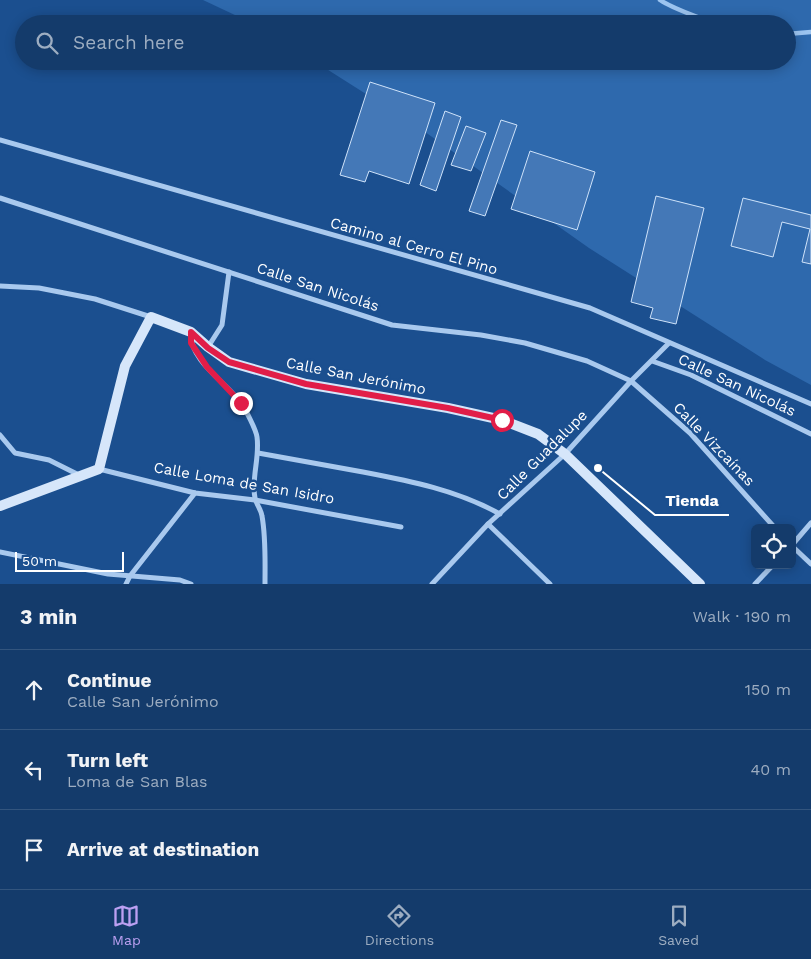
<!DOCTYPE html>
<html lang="en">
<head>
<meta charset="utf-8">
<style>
  body { margin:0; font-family:"Work Sans",sans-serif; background:#214673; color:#f1f3f6 }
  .controls { position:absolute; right:15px; bottom:15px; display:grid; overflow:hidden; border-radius:8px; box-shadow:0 2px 12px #0003 }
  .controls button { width:45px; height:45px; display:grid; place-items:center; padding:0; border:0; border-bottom:1px solid #33557e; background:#143b6b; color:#f1f3f6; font:25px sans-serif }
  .scale { position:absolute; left:15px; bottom:12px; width:109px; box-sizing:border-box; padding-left:5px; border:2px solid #fff; border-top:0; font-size:14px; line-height:18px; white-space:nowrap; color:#fff; -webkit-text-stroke:4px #1b4f8f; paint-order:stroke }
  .stop { position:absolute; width:15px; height:15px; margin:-11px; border:4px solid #e11d48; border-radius:50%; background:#fff }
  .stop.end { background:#e11d48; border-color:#fff; box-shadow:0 1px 5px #0008 }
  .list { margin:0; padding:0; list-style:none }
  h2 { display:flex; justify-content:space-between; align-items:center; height:65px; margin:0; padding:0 20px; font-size:21px }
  h2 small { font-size:16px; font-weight:400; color:#9dadc1 }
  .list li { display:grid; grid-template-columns:32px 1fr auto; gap:15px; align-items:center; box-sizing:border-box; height:80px; padding:0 20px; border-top:1px solid #33557e }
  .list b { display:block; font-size:19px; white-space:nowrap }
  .list p { margin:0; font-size:16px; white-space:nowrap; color:#9dadc1 }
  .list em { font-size:16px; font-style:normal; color:#9dadc1 }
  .icon { flex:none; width:28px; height:28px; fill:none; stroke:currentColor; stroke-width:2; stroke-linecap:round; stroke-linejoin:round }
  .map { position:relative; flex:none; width:811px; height:584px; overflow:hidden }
  .search { position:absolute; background:#143b6b; box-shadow:0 2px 12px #0003; left:15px; right:15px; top:15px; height:55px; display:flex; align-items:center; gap:12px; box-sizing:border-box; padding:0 18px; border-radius:28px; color:#9dadc1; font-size:19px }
  .sheet { height:305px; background:#143b6b }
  nav { display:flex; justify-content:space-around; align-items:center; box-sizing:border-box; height:70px; border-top:1px solid #33557e; background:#143b6b; font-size:14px; color:#9dadc1 }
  nav a { display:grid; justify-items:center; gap:2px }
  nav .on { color:#bca0f2 }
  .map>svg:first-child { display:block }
  .green { fill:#2e69ad }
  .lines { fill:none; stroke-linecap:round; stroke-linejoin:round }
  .stream { stroke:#9cc4f0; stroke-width:4.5 }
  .building { fill:#4478b7; stroke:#cfe3fa }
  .minor { stroke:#a9c9ee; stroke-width:5 }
  .secondary { stroke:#d6e6fa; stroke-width:10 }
  .route { stroke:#e11d48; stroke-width:6 }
  .labels { text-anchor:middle; stroke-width:5; stroke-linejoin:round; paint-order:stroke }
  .street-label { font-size:15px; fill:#fff; stroke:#1b4f8f }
  .leader { fill:none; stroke:#fff; stroke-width:2 }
  .callout-dot { fill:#fff; stroke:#1b4f8f; stroke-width:2 }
  .callout-label { font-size:16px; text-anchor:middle; font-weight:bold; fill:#fff; stroke:#1b4f8f; stroke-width:5; stroke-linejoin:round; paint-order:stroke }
</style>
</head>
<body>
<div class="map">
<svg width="811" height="584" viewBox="0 0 811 584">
  <rect width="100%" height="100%" fill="#1b4f8f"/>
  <polygon class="green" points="203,0 811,0 811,385 765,360 589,248 418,127 314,61 787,61 787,24 254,24"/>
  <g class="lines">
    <g class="stream">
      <path d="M 660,0 C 675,10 697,16 714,24"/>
      <polyline points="787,34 811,32"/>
    </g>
  </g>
  <g class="building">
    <polygon points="370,82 435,103 409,184 369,171 365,182 340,175"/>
    <polygon points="445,111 461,117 436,191 420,185"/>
    <polygon points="501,120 517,125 485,216 469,211"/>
    <polygon points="466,126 486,133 471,171 451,165"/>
    <polygon points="530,151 595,172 577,230 511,209"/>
    <polygon points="656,196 704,208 676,324 650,318 653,308 631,302"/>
    <polygon points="743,198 811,215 811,264 802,262 810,229 782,222 773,257 731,246"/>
  </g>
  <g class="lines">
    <g class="minor">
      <polyline points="0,140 590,308 811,404"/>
      <polyline points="0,198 392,325 481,335 525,343 587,361 631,381 690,433 775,528"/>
      <polyline points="0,286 39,288 95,299 151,317"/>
      <path d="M 191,334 C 190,361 227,383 241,403 C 246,410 256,430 257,437 C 260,458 251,478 255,498 C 256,504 261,509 262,516 C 266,538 265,561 265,584"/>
      <polyline points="208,347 222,325 229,272"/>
      <polyline points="652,361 691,375 811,434"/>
      <polyline points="0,435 15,453 49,460 79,475"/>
      <path d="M 258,453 C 293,459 328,466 363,472 C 410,481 457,490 500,514"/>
      <polyline points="99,469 195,493 255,500 401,527"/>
      <polyline points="488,524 550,584"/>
      <polyline points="792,545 811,523"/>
      <polyline points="792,546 811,564"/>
      <polyline points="0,552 108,574 180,580 191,584"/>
      <polyline points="126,584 130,576 195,493"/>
      <polyline points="432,584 488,524 565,454 631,381 669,343"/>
      <polyline points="755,584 773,565"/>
    </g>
    <polyline class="secondary" points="0,506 99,469 125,366 151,317 191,332 208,347 229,362 306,384 448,408 502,420 538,434 565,454 700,584"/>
  </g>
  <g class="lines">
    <polyline class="route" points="241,403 207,367 191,343 191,332 208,348 229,362 306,384 448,408 502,420"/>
  </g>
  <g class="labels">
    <g class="street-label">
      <text transform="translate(414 246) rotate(16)" y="5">Camino al Cerro El Pino</text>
      <text transform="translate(318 287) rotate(18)" y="5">Calle San Nicolás</text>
      <text transform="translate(356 376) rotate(11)" y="5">Calle San Jerónimo</text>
      <text transform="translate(737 385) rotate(25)" y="5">Calle San Nicolás</text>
      <text transform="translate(714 444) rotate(46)" y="5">Calle Vizcaínas</text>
      <text transform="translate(542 455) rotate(-45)" y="5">Calle Guadalupe</text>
      <text transform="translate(244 483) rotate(10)" y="5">Calle Loma de San Isidro</text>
    </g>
  </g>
  <path class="leader" d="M598 468L655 515H729"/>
  <circle class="callout-dot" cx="598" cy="468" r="5"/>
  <g class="callout-label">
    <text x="692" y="506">Tienda</text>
  </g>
</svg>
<div class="controls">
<button><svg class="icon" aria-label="locate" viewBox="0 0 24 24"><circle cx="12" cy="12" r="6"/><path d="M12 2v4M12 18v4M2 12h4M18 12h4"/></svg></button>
</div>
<div class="scale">50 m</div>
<div class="stop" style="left:502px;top:420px"></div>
<div class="stop end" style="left:241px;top:403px"></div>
<div class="search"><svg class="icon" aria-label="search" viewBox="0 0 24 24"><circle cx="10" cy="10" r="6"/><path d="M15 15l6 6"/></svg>Search here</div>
</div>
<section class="sheet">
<h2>3 min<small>Walk · 190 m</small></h2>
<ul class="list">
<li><svg class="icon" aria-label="ahead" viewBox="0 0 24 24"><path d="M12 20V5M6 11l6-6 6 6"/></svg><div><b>Continue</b><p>Calle San Jerónimo</p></div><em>150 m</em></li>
<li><svg class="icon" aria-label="left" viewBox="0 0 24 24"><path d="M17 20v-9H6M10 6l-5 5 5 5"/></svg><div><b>Turn left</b><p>Loma de San Blas</p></div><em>40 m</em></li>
<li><svg class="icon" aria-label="arrive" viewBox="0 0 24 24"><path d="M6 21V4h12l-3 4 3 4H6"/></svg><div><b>Arrive at destination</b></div></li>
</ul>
</section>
<nav>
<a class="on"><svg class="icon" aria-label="map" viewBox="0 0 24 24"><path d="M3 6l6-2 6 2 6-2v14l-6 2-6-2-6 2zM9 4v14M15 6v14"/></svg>Map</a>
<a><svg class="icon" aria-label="directions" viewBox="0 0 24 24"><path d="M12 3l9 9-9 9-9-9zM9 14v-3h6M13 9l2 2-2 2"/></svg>Directions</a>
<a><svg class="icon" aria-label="saved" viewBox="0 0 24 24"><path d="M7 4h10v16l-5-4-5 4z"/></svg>Saved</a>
</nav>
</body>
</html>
